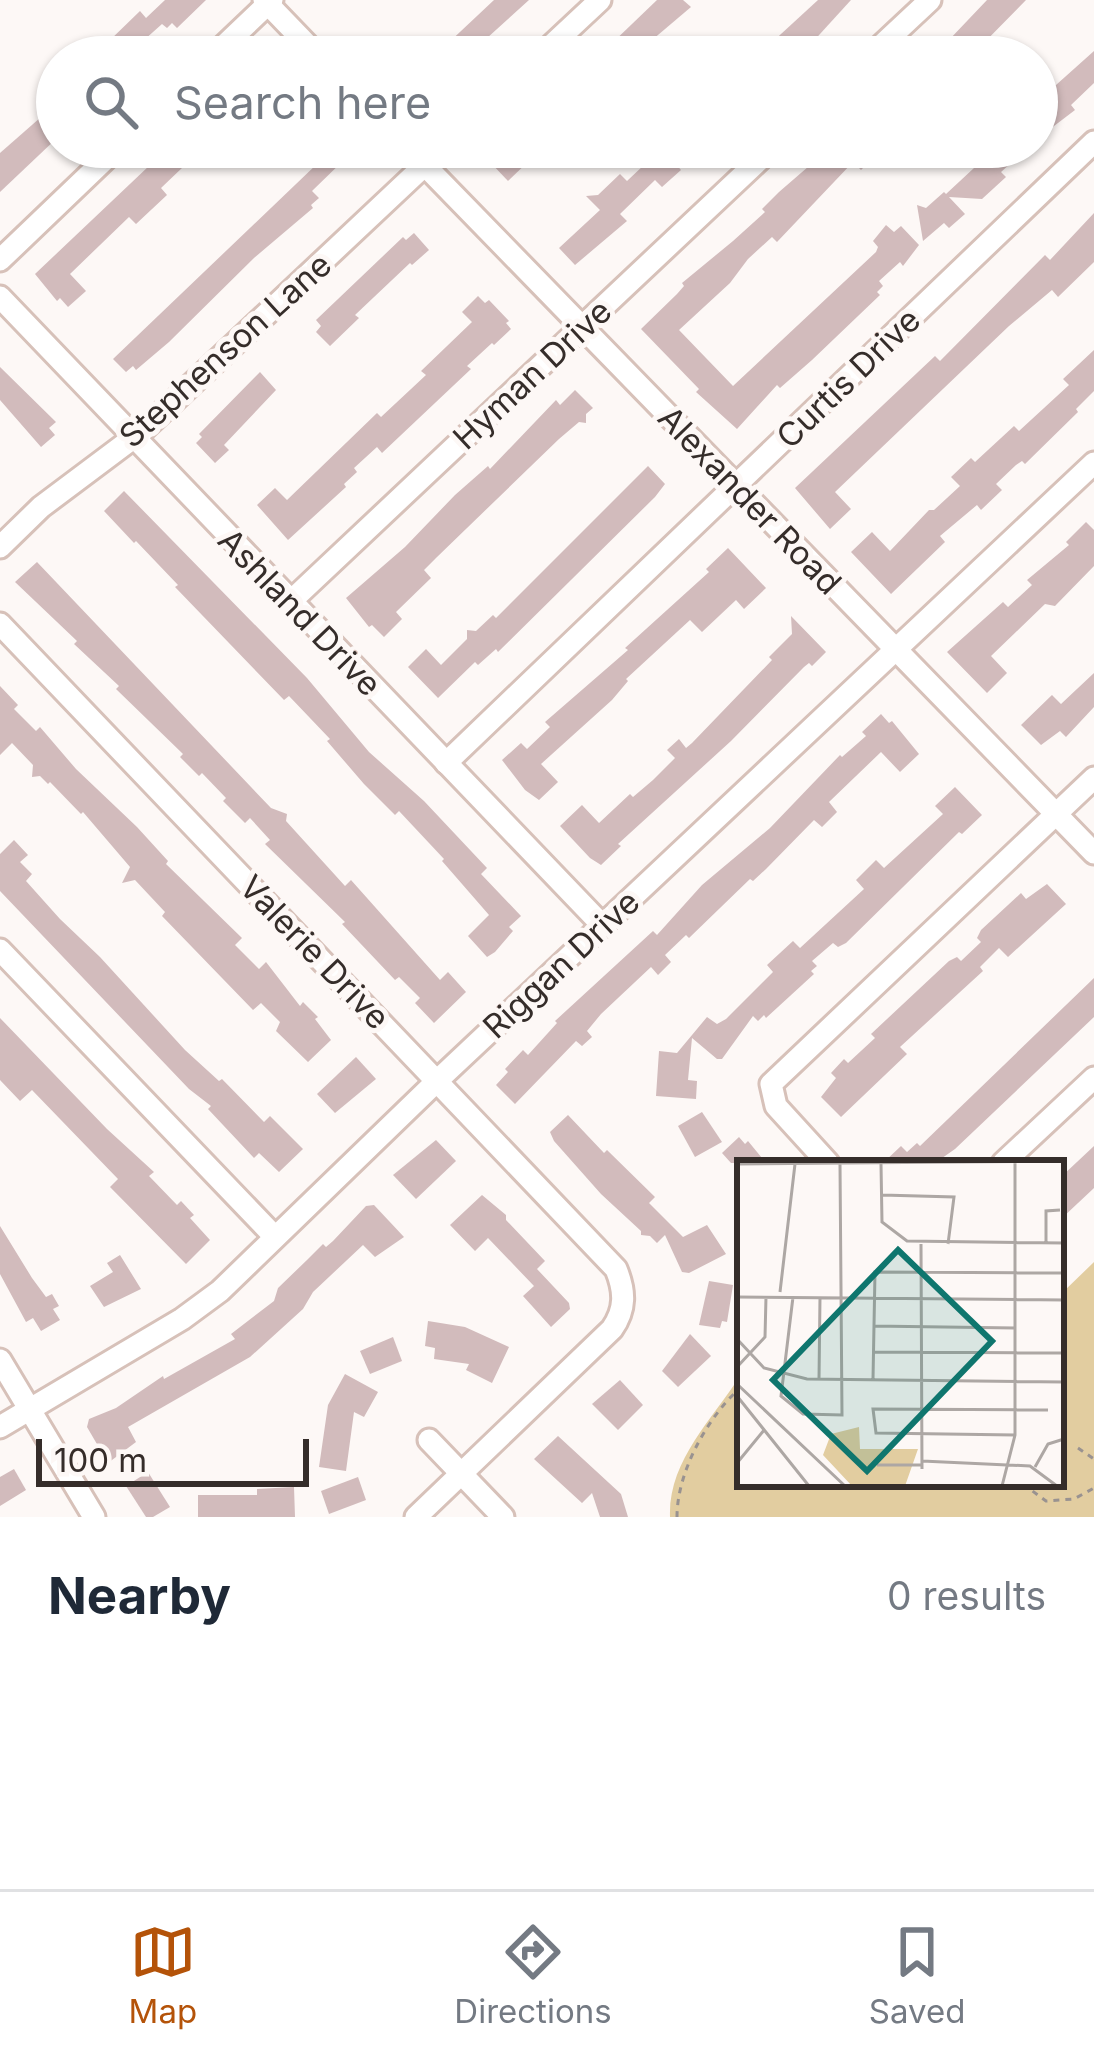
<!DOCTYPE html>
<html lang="en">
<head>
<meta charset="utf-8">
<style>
  body { margin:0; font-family:Inter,sans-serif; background:#f2f2f3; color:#1f2937 }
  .scale { position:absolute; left:36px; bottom:30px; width:273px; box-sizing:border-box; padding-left:12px; border:6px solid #352d2a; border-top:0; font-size:33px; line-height:42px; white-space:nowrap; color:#352d2a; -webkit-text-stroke:9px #fdf8f6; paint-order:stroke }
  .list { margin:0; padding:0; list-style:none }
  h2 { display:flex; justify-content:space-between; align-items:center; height:156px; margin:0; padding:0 48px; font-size:51px }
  h2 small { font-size:39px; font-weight:400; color:#747a83 }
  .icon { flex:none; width:66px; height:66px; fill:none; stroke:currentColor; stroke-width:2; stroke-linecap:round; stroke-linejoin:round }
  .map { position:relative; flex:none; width:1094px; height:1517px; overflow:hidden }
  .search { position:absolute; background:#fff; box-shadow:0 3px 9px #0004; left:36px; right:36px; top:36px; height:132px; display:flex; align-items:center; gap:30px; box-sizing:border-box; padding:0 42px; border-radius:66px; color:#747a83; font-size:45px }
  .sheet { height:372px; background:#fff }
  nav { display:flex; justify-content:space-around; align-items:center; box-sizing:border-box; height:168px; border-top:3px solid #e0e1e3; background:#fff; font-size:33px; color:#747a83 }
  nav a { display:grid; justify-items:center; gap:6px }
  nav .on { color:#b45309 }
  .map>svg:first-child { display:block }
  .green { fill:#e2cda0 }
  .building { fill:#d2bbbc }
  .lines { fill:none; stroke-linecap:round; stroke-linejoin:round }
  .minor-casing { stroke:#d7c1b9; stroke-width:27 }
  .path { stroke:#999290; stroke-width:3; stroke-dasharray:6 6; stroke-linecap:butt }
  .minor { stroke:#fff; stroke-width:21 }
  .labels { text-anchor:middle; stroke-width:10; stroke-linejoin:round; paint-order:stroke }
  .street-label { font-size:33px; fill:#352d2a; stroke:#fdf8f6 }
  .inset-road { fill:none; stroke:#ada7a4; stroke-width:3 }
  .view { fill:#0f766e; fill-opacity:0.15; stroke:#0f766e; stroke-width:6 }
  .inset-edge { fill:none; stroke:#352d2a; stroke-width:6 }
</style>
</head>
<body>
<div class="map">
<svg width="1094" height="1517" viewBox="0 0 1094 1517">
  <rect width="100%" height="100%" fill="#fdf8f6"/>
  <path class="green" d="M 1094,1262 L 1094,1517 L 670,1517 C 668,1461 712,1420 740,1376 L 740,1484 L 1061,1484 L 1061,1294 Z"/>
  <g class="building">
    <polygon points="165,0 206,0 177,28 172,23 167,28 162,24 125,57 100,57 110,48 106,44 140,11 146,18"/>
    <polygon points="494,0 529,0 476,48 485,57 454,57 444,47"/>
    <polygon points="657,0 683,0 691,7 632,57 616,57 607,48"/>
    <polygon points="818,0 851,0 799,57 756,57"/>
    <polygon points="987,0 1026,0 970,57 925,57 944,38 948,41"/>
    <polygon points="1094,51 1094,83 1071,105 1075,110 1037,139 1037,102"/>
    <polygon points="57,103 57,138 0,192 0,153"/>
    <polygon points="169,147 204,147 161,188 167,195 136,224 129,217 70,274 86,291 68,307 60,298 57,301 35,274"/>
    <polygon points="304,147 337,147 347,157 312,191 319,198 311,205 313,208 254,258 169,342 136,370 133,366 126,372 113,359 319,162"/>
    <polygon points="503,147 523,147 533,157 508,181 489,161"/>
    <polygon points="831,147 884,147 861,170 853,162 777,242 772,237 748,259 730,283 679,330 733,386 876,252 878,247 873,241 886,225 894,232 901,226 919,245 903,266 900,262 879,281 883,286 877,292 880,295 812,360 780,388 777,385 737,429 696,392 699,389 641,329 677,294 684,286 682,283 733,241 765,212 762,209 779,192"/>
    <polygon points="997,147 1029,147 1001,172 1006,177 982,199 949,197 965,214 949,228 944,223 923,241 917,205 926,208 944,192 946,194 974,168 970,164 982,152 987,157"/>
    <polygon points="662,148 681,170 662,187 655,180 620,214 627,221 575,265 559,248 600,210 586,196 598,195 620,174 627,181"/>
    <polygon points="1094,213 1094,262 1058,297 1052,290 1009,326 835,492 851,509 830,529 795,488 935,356 940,361 1045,255 1050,260"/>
    <polygon points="414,233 429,250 412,265 410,263 355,315 359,318 330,346 316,332 321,326 316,320 403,237 406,240"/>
    <polygon points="478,296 485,303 489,300 509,321 506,323 511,329 494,345 492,343 467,366 471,369 382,453 377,447 354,468 357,472 344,484 346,487 288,540 257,505 275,488 287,500 377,413 381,417 426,375 421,371 472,322 462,312"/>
    <polygon points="1094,350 1094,391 1076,409 1078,412 1025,464 1022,461 1016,465 996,484 1002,490 981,510 977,505 940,536 945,542 891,594 851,552 872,532 890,551 929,510 934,510 960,486 951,477 971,458 975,462 1014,426 1019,431 1069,385 1063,379"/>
    <polygon points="0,367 56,422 49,428 55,435 41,447 0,400"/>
    <polygon points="260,372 276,390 224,445 229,450 215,463 196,443 202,437 199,434"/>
    <polygon points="575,390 593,408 586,414 586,423 579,422 559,439 436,558 424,570 431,578 396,612 402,619 384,637 372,625 369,627 346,598 405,547 455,495 488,466 490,469 556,400 560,405"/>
    <polygon points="648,466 665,484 655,497 498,652 496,649 478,665 475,662 438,698 408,667 426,649 441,665 467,639 467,630 476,631 493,615 496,618"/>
    <polygon points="124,491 307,678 369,752 424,801 487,868 481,874 521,916 509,927 513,931 495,952 487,957 468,936 489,915 442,861 444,859 399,811 395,815 364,784 327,741 330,739 289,696 284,700 175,587 178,585 136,541 134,543 104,511"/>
    <polygon points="1086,522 1094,530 1094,566 1055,606 1045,604 991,656 1007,673 987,693 947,652 1003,602 1008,607 1032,585 1027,580 1069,545 1066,542"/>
    <polygon points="728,548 766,588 744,609 736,600 702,632 690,620 626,679 628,681 612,700 541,764 558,782 539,800 525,790 502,760 521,743 527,749 550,727 545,722 628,650 625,648 709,572 706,569"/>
    <polygon points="37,562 271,808 287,814 286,821 345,886 351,880 440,980 448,972 466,992 434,1023 415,1003 420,998 399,977 395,980 342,924 345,922 265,844 270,840 250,818 245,823 223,801 226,798 202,773 199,776 180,757 183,754 116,689 119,686 74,644 77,641 15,582"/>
    <polygon points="791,616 826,652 812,666 809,663 804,667 731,741 618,844 621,846 601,865 590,858 560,826 582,805 599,823 630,794 633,797 653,780 675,758 667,750 679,739 686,748 692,743 772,660 769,657 792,634"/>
    <polygon points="1094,673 1094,707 1066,737 1060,731 1041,745 1021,725 1052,695 1061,704"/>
    <polygon points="0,686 18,705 14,709 36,731 40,727 76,769 137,827 168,861 166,864 242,938 235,945 259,969 266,962 300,1006 303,1002 318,1017 315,1019 331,1040 308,1062 276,1031 280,1022 261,1003 253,1010 162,916 165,912 135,880 122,883 130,867 83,812 81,814 50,782 48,784 40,776 32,777 33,765 12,743 0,755"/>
    <polygon points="881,714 889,723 892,721 919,754 900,772 881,752 829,802 837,812 822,827 814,820 766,869 753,881 750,879 689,938 686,935 665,955 671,962 658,975 651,967 601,1014 587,1031 592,1037 582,1046 576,1041 515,1104 496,1085 508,1072 505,1069 523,1050 528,1055 557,1023 555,1021 653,931 657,935 702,885 770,828 840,755 842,757 866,736 862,732"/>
    <polygon points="955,787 982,815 962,834 959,832 846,943 838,947 833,943 812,961 817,966 811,971 814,974 766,1018 764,1015 758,1021 753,1016 722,1059 717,1059 692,1038 688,1080 697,1081 696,1099 656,1096 659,1051 677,1053 707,1017 717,1024 726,1019 773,972 767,965 793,941 800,948 864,889 856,880 876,860 884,868 943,814 935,806"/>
    <polygon points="14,840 28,855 20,862 32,874 26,881 60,919 100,957 185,1050 219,1081 222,1079 264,1122 270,1116 303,1149 279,1172 259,1153 254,1158 208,1109 211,1106 189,1089 0,891 0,854"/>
    <polygon points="1047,884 1066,904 1008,957 999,948 980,967 983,971 900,1047 907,1054 841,1117 821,1097 836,1078 831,1073 844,1059 848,1063 875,1038 871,1034 949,961 957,957 961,961 981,942 977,938 981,930 1021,893 1026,899"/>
    <polygon points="1094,978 1094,1017 955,1149 935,1163 883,1163 901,1146 907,1152 917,1143 920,1146"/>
    <polygon points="0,1018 107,1129 154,1172 149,1176 177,1205 181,1201 194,1215 190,1218 210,1240 186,1264 110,1187 118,1179 32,1090 20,1101 0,1080"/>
    <polygon points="356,1057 376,1079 335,1113 317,1094"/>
    <polygon points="702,1112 722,1142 695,1157 678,1126"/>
    <polygon points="568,1115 604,1153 607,1150 655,1197 649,1203 683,1237 707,1225 726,1254 689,1273 682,1272 665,1235 657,1243 650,1236 641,1235 641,1231 601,1194 554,1141 550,1132"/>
    <polygon points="739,1137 745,1144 748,1141 766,1163 731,1163 722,1153"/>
    <polygon points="436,1140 456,1161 416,1199 393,1175"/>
    <polygon points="1094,1146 1094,1188 1061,1219 1061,1177"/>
    <polygon points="482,1195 506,1215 506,1220 545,1261 537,1269 569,1303 570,1309 551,1327 523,1296 534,1286 488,1238 475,1251 450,1225"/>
    <polygon points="374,1205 404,1237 375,1257 363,1245 313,1292 303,1309 250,1357 128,1427 136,1442 108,1463 87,1427 89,1419 116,1408 163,1376 164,1379 235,1339 231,1334 274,1301 278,1288 307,1260 323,1244 326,1247 333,1241 366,1206"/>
    <polygon points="0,1226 32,1278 46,1297 52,1294 59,1306 53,1309 60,1320 41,1331 33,1318 26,1322 0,1274"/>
    <polygon points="120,1255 141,1289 104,1307 90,1286 113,1272 107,1263"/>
    <polygon points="709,1281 733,1285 727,1322 722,1321 720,1328 699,1325"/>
    <polygon points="428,1321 465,1327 509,1347 492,1383 466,1370 469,1364 434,1359 435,1348 425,1346"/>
    <polygon points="690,1334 711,1356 678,1387 662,1371"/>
    <polygon points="393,1337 402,1361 370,1374 360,1351"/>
    <polygon points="345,1374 378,1392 364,1417 354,1412 346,1471 319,1467 328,1405"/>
    <polygon points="620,1380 643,1405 618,1430 592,1404"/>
    <polygon points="558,1436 621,1494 628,1517 600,1517 592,1493 582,1503 534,1459"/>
    <polygon points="14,1469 26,1490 0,1506 0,1477"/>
    <polygon points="148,1472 170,1507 153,1517 146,1517 126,1486"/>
    <polygon points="358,1477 366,1500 329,1514 321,1491"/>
    <polygon points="294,1487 295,1517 198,1517 198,1495 257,1495 257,1489"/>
  </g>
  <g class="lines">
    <g class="minor-casing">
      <g id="minor">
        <polyline points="264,0 319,57"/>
        <polyline points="212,57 272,0"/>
        <polyline points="539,57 600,0"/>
        <polyline points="869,57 930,0"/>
        <polyline points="407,147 1094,853"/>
        <polyline points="0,260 118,147"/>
        <polyline points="0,297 602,925"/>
        <polyline points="0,547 41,507 141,432 444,147"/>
        <polyline points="290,602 773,147"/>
        <path d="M 0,624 L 616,1269 C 625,1291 626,1309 612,1329 L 416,1517"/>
        <polyline points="446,763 1094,142"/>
        <polyline points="0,950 275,1237"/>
        <polyline points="828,1163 776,1106 771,1084 1094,778"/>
        <polyline points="1003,1163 1094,1078"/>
        <polyline points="0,1360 94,1517"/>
        <polyline points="0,1427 182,1319 220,1291 438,1080 1094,463"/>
        <polyline points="429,1440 503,1517"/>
      </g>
    </g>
    <g class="path">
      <polyline points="1078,1448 1094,1459"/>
      <polyline points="1023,1484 1046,1501 1074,1499 1094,1488"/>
      <path d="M 677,1517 C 677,1472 707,1418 740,1388"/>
    </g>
    <use href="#minor" class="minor"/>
  </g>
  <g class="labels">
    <g class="street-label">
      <text transform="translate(225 350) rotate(-42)" y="12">Stephenson Lane</text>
      <text transform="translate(532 374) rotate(-43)" y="12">Hyman Drive</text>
      <text transform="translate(848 378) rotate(-44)" y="12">Curtis Drive</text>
      <text transform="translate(750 500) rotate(46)" y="12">Alexander Road</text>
      <text transform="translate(300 612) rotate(46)" y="12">Ashland Drive</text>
      <text transform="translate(315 952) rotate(46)" y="12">Valerie Drive</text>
      <text transform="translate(561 964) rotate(-43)" y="12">Riggan Drive</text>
    </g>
  </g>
  <g transform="translate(737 1160)">
    <rect width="327" height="327" fill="#fdf8f6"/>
    <path d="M 122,267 L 123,289 L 181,289 L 168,326 L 115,326 L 86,295 L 94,274 Z" fill="#e2cda0"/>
    <path class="inset-road" d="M 0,4 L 327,1M 144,4 L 145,62 L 170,81 L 327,83M 145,35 L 217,37 L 211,84M 184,84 L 185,309M 309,84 L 309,51 L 323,50M 0,89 L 1,4M 43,132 L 58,4M 0,137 L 327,140M 56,137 L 44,236 L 66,254 L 105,255 L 103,4M 136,166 L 278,168M 0,179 L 27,208 L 70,219 L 327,222M 136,192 L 327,193M 0,207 L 28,177 L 29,137M 82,219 L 83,137M 136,219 L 138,112 L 327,113M 0,224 L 108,326M 0,236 L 72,326M 278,275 L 139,273 L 136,249 L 311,250M 185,301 L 293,306 L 320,326M 0,303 L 28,269M 140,305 L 185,305M 298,307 L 311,284 L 327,279M 265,326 L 278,275 L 278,3"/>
    <path class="view" d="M 161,90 L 255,181 L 130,311 L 36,220 Z"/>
    <rect width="327" height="327" class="inset-edge"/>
  </g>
</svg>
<div class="scale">100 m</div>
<div class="search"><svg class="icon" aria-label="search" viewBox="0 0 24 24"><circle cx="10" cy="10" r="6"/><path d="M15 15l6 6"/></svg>Search here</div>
</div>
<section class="sheet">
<h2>Nearby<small>0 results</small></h2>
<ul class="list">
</ul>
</section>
<nav>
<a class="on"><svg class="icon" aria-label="map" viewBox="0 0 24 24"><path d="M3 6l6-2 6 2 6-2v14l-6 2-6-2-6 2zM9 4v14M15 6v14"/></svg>Map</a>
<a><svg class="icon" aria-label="directions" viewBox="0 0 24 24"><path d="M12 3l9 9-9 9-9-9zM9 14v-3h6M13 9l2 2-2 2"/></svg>Directions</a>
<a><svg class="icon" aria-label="saved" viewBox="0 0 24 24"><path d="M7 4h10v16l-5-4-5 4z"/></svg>Saved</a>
</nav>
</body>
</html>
